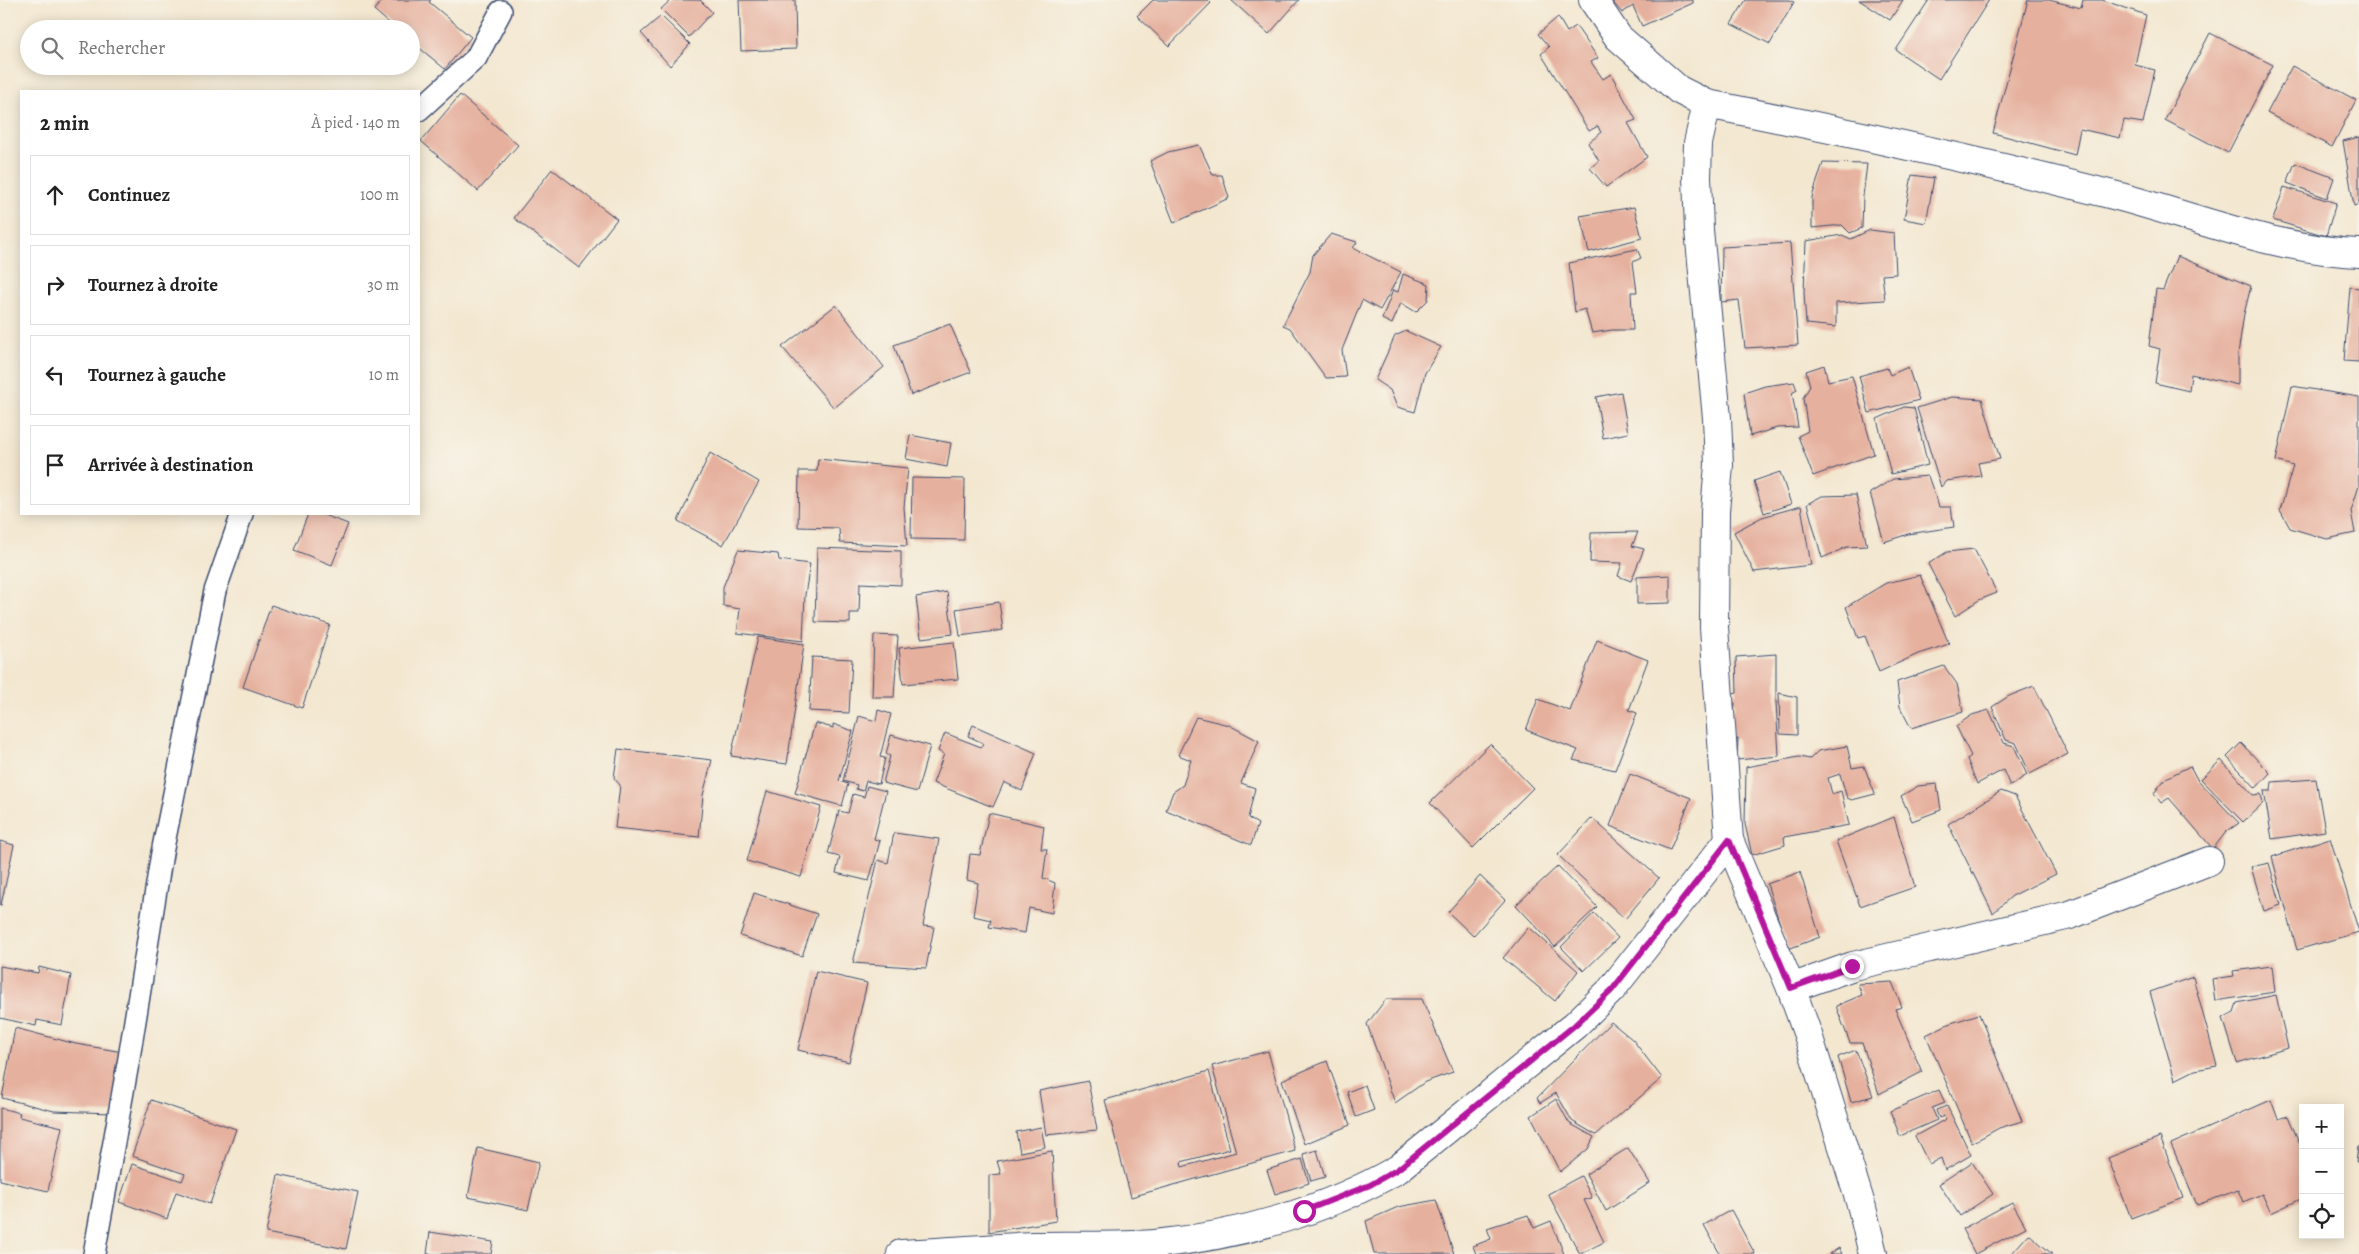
<!DOCTYPE html>
<html lang="fr">
<head>
<meta charset="utf-8">
<style>
  body { margin:0; font-family:Alegreya,serif; background:#f6f6f6; color:#222 }
  .controls { position:absolute; right:15px; bottom:15px; display:grid; overflow:hidden; border-radius:0px; box-shadow:0 2px 12px #0003 }
  .controls button { width:45px; height:45px; display:grid; place-items:center; padding:0; border:0; border-bottom:1px solid #e0e0e0; background:#fff; color:#222; font:25px sans-serif }
  .stop { position:absolute; width:15px; height:15px; margin:-11px; border:4px solid #b5179e; border-radius:50%; background:#fff }
  .stop.end { background:#b5179e; border-color:#fff; box-shadow:0 1px 5px #0008 }
  .list { margin:0; padding:0; list-style:none }
  h2 { display:flex; justify-content:space-between; align-items:center; height:65px; margin:0; padding:0 20px; font-size:21px }
  h2 small { font-size:16px; font-weight:400; color:#767676 }
  .list li { display:grid; grid-template-columns:32px 1fr auto; gap:15px; align-items:center; box-sizing:border-box; height:80px; margin:0 10px 10px; padding:0 10px; border:1px solid #e0e0e0; border-radius:0px }
  .list b { display:block; font-size:19px; white-space:nowrap }
  .list em { font-size:16px; font-style:normal; color:#767676 }
  .icon { flex:none; width:28px; height:28px; fill:none; stroke:currentColor; stroke-width:2; stroke-linecap:round; stroke-linejoin:round }
  .map { position:relative; flex:none; width:2359px; height:1254px; overflow:hidden }
  .search { position:absolute; background:#fff; box-shadow:0 2px 12px #0003; left:20px; top:20px; width:400px; height:55px; display:flex; align-items:center; gap:12px; box-sizing:border-box; padding:0 18px; border-radius:28px; color:#767676; font-size:19px }
  .panel { position:absolute; background:#fff; box-shadow:0 2px 12px #0003; left:20px; top:90px; width:400px; height:425px; border-radius:0px }
  .map>svg:first-child { display:block }
  .building { fill:#e6b09e }
  .lines { fill:none; stroke-linecap:round; stroke-linejoin:round }
  .service-casing { stroke:#3b4b6f; stroke-width:24 }
  .minor-casing { stroke:#3b4b6f; stroke-width:30 }
  .service { stroke:#fff; stroke-width:21 }
  .minor { stroke:#fff; stroke-width:28 }
  .route { stroke:#b5179e; stroke-width:6 }
</style>
</head>
<body>
<div class="map">
<svg width="2359" height="1254" viewBox="0 0 2359 1254">
  <rect width="100%" height="100%" fill="#f7f3e8"/>
  <filter id="ink" filterUnits="userSpaceOnUse"><feTurbulence type="fractalNoise" baseFrequency=".02" numOctaves="2"/><feDisplacementMap in="SourceGraphic" scale="10" xChannelSelector="R" yChannelSelector="G"/><feConvolveMatrix kernelMatrix="1 2 1 2 8 2 1 2 1" color-interpolation-filters="sRGB"/></filter>
  <filter id="wash" filterUnits="userSpaceOnUse"><feTurbulence type="fractalNoise" baseFrequency=".0096" numOctaves="4" result="noise"/><feDisplacementMap in="SourceGraphic" scale="20" xChannelSelector="R" yChannelSelector="G"/><feGaussianBlur stdDeviation="1.12" result="paint"/><feColorMatrix in="noise" values="0 0 0 0 0 0 0 0 0 0 0 0 0 0 0 0 0 1.4 0 .05"/><feComposite in="paint" operator="in"/></filter>
  <g filter="url(#wash)">
    <rect width="100%" height="100%" fill="#f3e7d0"/>
    <g id="blocks">
      <g class="building">
        <polygon points="383,0 431,0 429,2 471,37 445,69 411,41 411,29 396,29 374,10"/>
        <polygon points="671,0 700,0 712,12 689,37 661,9"/>
        <polygon points="739,0 795,0 796,49 741,51"/>
        <polygon points="1153,0 1208,0 1211,3 1169,46 1137,16"/>
        <polygon points="1231,0 1299,0 1269,34"/>
        <polygon points="1611,0 1693,0 1693,3 1642,26 1633,6 1622,13"/>
        <polygon points="1746,0 1790,0 1794,2 1770,44 1731,24"/>
        <polygon points="1859,0 1903,0 1890,20"/>
        <polygon points="1929,0 1989,0 1939,79 1896,50"/>
        <polygon points="2028,0 2049,0 2081,8 2083,0 2102,0 2146,15 2135,65 2155,70 2143,123 2124,120 2120,138 2080,129 2075,155 1993,133"/>
        <polygon points="661,16 690,44 670,66 641,33"/>
        <polygon points="1558,17 1567,32 1576,26 1598,58 1591,62 1603,79 1611,74 1636,120 1628,123 1647,157 1606,187 1590,168 1599,161 1588,143 1601,133 1598,126 1589,131 1541,54 1549,47 1538,34"/>
        <polygon points="2210,33 2273,65 2228,153 2165,120"/>
        <polygon points="2292,66 2356,100 2332,147 2267,113"/>
        <polygon points="460,95 518,145 478,191 421,141"/>
        <polygon points="2359,137 2359,204 2354,206 2343,141"/>
        <polygon points="1199,145 1213,175 1222,175 1229,198 1174,223 1150,161 1168,152"/>
        <polygon points="1823,163 1867,164 1863,196 1862,228 1850,233 1842,225 1812,228 1812,197"/>
        <polygon points="2295,163 2334,178 2327,198 2287,183"/>
        <polygon points="552,169 617,219 579,268 514,218"/>
        <polygon points="1912,175 1934,178 1926,223 1904,219"/>
        <polygon points="2284,187 2336,203 2326,236 2273,220"/>
        <polygon points="1634,207 1642,238 1589,252 1580,216"/>
        <polygon points="1870,230 1894,233 1896,274 1882,275 1885,300 1836,303 1836,327 1806,324 1804,292 1806,241 1842,235 1851,239"/>
        <polygon points="1331,234 1357,242 1353,248 1401,272 1380,310 1362,300 1342,350 1346,377 1326,378 1290,328 1283,325 1310,272 1313,255"/>
        <polygon points="1790,243 1798,345 1745,348 1739,300 1721,302 1722,247"/>
        <polygon points="1637,249 1641,258 1633,262 1637,292 1631,292 1633,330 1612,330 1592,333 1585,309 1575,312 1569,263"/>
        <polygon points="2177,256 2251,286 2244,314 2238,354 2238,385 2191,374 2189,391 2155,383 2160,349 2149,346 2156,289 2163,290"/>
        <polygon points="1403,274 1429,284 1428,300 1416,312 1401,303 1392,324 1382,319 1393,290 1398,292"/>
        <polygon points="2350,287 2359,288 2359,362 2344,361"/>
        <polygon points="836,305 884,367 834,408 782,347"/>
        <polygon points="950,324 971,372 911,395 894,345"/>
        <polygon points="1406,331 1441,347 1425,373 1415,412 1397,407 1390,390 1375,380 1395,336"/>
        <polygon points="1824,365 1828,381 1852,376 1874,454 1813,476 1798,436 1808,431 1803,398 1810,386 1806,371"/>
        <polygon points="1908,367 1919,400 1869,413 1859,376 1887,368 1890,375"/>
        <polygon points="1794,382 1797,390 1792,393 1798,427 1777,428 1750,436 1744,393 1765,386"/>
        <polygon points="2292,386 2359,397 2359,486 2351,511 2355,533 2327,539 2290,528 2280,510 2293,466 2276,461"/>
        <polygon points="1621,392 1628,433 1603,438 1596,397"/>
        <polygon points="1952,397 1982,399 2000,459 1978,463 1981,476 1946,481 1941,487 1917,408"/>
        <polygon points="1904,407 1914,408 1928,465 1891,474 1877,419"/>
        <polygon points="910,435 951,443 947,467 906,459"/>
        <polygon points="710,453 759,482 723,545 678,521"/>
        <polygon points="818,459 908,468 904,507 907,546 840,543 839,528 798,527 799,471 817,471"/>
        <polygon points="1780,472 1791,504 1764,513 1754,481"/>
        <polygon points="1928,476 1939,507 1951,507 1954,527 1908,534 1884,542 1870,493 1893,479"/>
        <polygon points="912,478 965,479 964,540 911,539"/>
        <polygon points="1856,495 1867,546 1847,547 1822,558 1807,504 1822,496"/>
        <polygon points="1801,506 1811,565 1754,572 1734,532 1762,517"/>
        <polygon points="308,514 321,514 348,524 332,565 294,550"/>
        <polygon points="1638,532 1632,546 1644,549 1631,581 1618,576 1622,563 1590,562 1591,533"/>
        <polygon points="817,548 901,551 901,585 860,583 859,613 850,613 850,623 815,622"/>
        <polygon points="1974,549 1997,593 1979,600 1955,616 1928,564 1947,552"/>
        <polygon points="738,550 778,554 779,560 810,564 805,595 803,641 737,633 740,609 723,606 723,587"/>
        <polygon points="1670,575 1670,603 1637,604 1637,577"/>
        <polygon points="1920,575 1949,644 1918,654 1879,672 1865,636 1858,638 1846,607 1886,583"/>
        <polygon points="947,592 953,634 921,638 916,597"/>
        <polygon points="999,602 1003,630 960,636 956,609"/>
        <polygon points="271,605 330,625 302,708 243,687"/>
        <polygon points="874,635 898,636 894,697 872,697"/>
        <polygon points="758,637 804,644 787,764 731,756"/>
        <polygon points="1597,640 1648,660 1629,710 1637,713 1615,770 1573,760 1578,750 1526,730 1538,699 1570,711"/>
        <polygon points="954,642 958,679 903,684 899,648"/>
        <polygon points="1776,654 1776,702 1779,756 1737,760 1738,739 1732,739 1730,710 1734,709 1735,703 1731,704 1730,695 1737,693 1736,657"/>
        <polygon points="812,657 852,659 849,713 809,711"/>
        <polygon points="1944,666 1957,684 1963,712 1911,728 1900,707 1897,682"/>
        <polygon points="2034,686 2068,754 2030,774 2016,743 2006,740 1992,707 2009,696"/>
        <polygon points="1779,693 1797,697 1797,735 1780,734"/>
        <polygon points="878,710 891,714 880,757 885,758 879,784 866,781 863,791 856,789 857,785 843,781 859,716 876,721"/>
        <polygon points="1989,710 2004,743 2014,746 2027,775 2010,786 2003,770 1977,784 1967,759 1971,756 1956,726 1972,715"/>
        <polygon points="1196,717 1229,725 1259,741 1241,783 1255,788 1248,818 1258,824 1251,845 1166,810 1173,792 1183,785 1191,760 1178,755"/>
        <polygon points="815,723 833,728 833,724 853,731 839,781 848,784 842,806 795,793"/>
        <polygon points="973,725 1036,753 1022,791 1004,782 993,807 933,783 944,754 938,751 945,733 981,747 983,743 968,736"/>
        <polygon points="891,735 930,746 917,792 883,783 890,756 886,754"/>
        <polygon points="2241,743 2270,773 2256,788 2227,757"/>
        <polygon points="1490,744 1533,788 1473,848 1430,803"/>
        <polygon points="1847,746 1852,768 1864,766 1875,794 1852,800 1847,798 1840,774 1828,778 1832,794 1841,791 1849,825 1784,837 1785,845 1752,855 1745,824 1746,767 1799,757 1810,759 1818,751"/>
        <polygon points="618,749 712,760 703,795 699,837 615,828 620,785 614,778"/>
        <polygon points="2221,760 2253,795 2261,794 2263,803 2243,822 2201,779"/>
        <polygon points="2190,766 2197,779 2239,823 2226,832 2213,849 2169,798 2161,803 2154,793 2166,778"/>
        <polygon points="1630,774 1691,798 1670,850 1610,826"/>
        <polygon points="2316,779 2325,831 2272,839 2264,791 2271,791 2272,782"/>
        <polygon points="1937,784 1941,810 1912,821 1901,796 1918,786"/>
        <polygon points="867,786 886,791 874,839 880,841 869,881 836,873 840,857 828,854 839,811 848,813 853,794 864,797"/>
        <polygon points="767,791 821,807 801,877 747,861"/>
        <polygon points="2001,791 2015,796 2056,874 2012,896 1993,913 1948,824"/>
        <polygon points="989,813 1044,826 1041,849 1047,849 1043,878 1055,883 1052,913 1029,908 1025,933 989,927 991,920 973,916 978,883 967,880 970,854 980,855"/>
        <polygon points="1894,817 1915,887 1860,906 1836,841"/>
        <polygon points="1592,818 1659,878 1625,919 1558,855"/>
        <polygon points="894,833 939,839 923,926 934,927 926,968 853,963 878,860 888,863"/>
        <polygon points="2330,838 2359,932 2297,950 2272,857"/>
        <polygon points="0,841 14,845 1,905 0,905"/>
        <polygon points="2269,863 2281,905 2264,911 2251,867"/>
        <polygon points="1558,866 1597,907 1555,947 1516,905"/>
        <polygon points="1800,872 1820,937 1788,949 1767,884"/>
        <polygon points="1480,876 1505,900 1473,936 1448,912"/>
        <polygon points="754,893 817,914 802,956 740,936"/>
        <polygon points="1594,913 1618,938 1584,971 1561,947"/>
        <polygon points="1529,927 1578,971 1555,1001 1503,958"/>
        <polygon points="0,966 38,973 39,967 71,975 62,1025 37,1020 36,1026 0,1018"/>
        <polygon points="2272,966 2275,992 2215,1001 2212,979 2234,976 2233,971"/>
        <polygon points="816,971 867,983 849,1062 798,1050"/>
        <polygon points="2193,977 2217,1066 2195,1070 2175,1080 2150,992"/>
        <polygon points="1892,982 1902,1007 1895,1009 1922,1072 1879,1094 1862,1043 1850,1043 1836,1006 1862,995 1858,984"/>
        <polygon points="2276,995 2288,1048 2237,1063 2223,1018 2234,1012 2237,1003"/>
        <polygon points="1386,999 1422,999 1453,1072 1425,1082 1395,1103 1367,1024"/>
        <polygon points="1979,1014 2022,1121 1999,1128 1972,1143 1926,1035 1948,1024"/>
        <polygon points="1611,1022 1633,1040 1662,1078 1596,1135 1572,1121 1556,1093 1540,1103 1537,1098"/>
        <polygon points="15,1028 76,1044 123,1052 112,1113 54,1111 2,1098"/>
        <polygon points="1856,1050 1873,1096 1851,1102 1838,1057"/>
        <polygon points="1268,1051 1295,1151 1131,1197 1105,1100 1209,1071 1230,1149 1181,1162 1182,1167 1236,1152 1212,1066"/>
        <polygon points="1327,1061 1350,1125 1304,1144 1282,1080"/>
        <polygon points="1088,1081 1097,1130 1046,1135 1039,1091"/>
        <polygon points="1365,1085 1374,1110 1356,1117 1347,1092"/>
        <polygon points="1939,1090 1945,1103 1932,1108 1937,1120 1900,1136 1890,1111"/>
        <polygon points="1556,1099 1569,1123 1594,1137 1588,1149 1560,1172 1531,1116"/>
        <polygon points="151,1100 236,1129 210,1204 176,1192 167,1219 119,1202 132,1164 182,1181 185,1174 132,1156"/>
        <polygon points="2271,1100 2278,1119 2288,1116 2299,1142 2303,1140 2303,1198 2271,1213 2262,1194 2243,1202 2238,1190 2197,1205 2171,1144"/>
        <polygon points="1947,1106 1971,1155 1945,1170 1941,1158 1929,1164 1915,1136 1946,1119 1944,1116 1939,1118 1936,1110"/>
        <polygon points="0,1108 20,1113 19,1117 62,1127 48,1191 0,1180"/>
        <polygon points="1041,1127 1045,1147 1020,1152 1016,1132"/>
        <polygon points="2160,1137 2183,1198 2131,1218 2108,1158"/>
        <polygon points="2358,1147 2359,1147 2359,1162 2356,1162"/>
        <polygon points="478,1148 539,1162 528,1210 468,1197"/>
        <polygon points="1628,1148 1650,1183 1606,1211 1586,1174"/>
        <polygon points="1317,1150 1325,1177 1311,1181 1303,1154"/>
        <polygon points="1052,1151 1056,1221 989,1232 989,1175 1001,1174 997,1161"/>
        <polygon points="1302,1159 1309,1183 1275,1194 1267,1170"/>
        <polygon points="1972,1162 1993,1194 1960,1216 1939,1184"/>
        <polygon points="278,1175 358,1192 346,1249 266,1233"/>
        <polygon points="1581,1176 1592,1198 1584,1200 1604,1242 1580,1254 1548,1194"/>
        <polygon points="1436,1200 1454,1254 1374,1254 1366,1221 1398,1207"/>
        <polygon points="2012,1202 2026,1227 1975,1254 1962,1229"/>
        <polygon points="1731,1210 1755,1254 1720,1254 1704,1225"/>
        <polygon points="1528,1215 1534,1228 1551,1221 1564,1254 1476,1254 1473,1246 1491,1239 1487,1228"/>
        <polygon points="430,1232 493,1242 491,1254 427,1254"/>
        <polygon points="2029,1234 2052,1254 2011,1254"/>
        <polygon points="1839,1248 1842,1254 1829,1254"/>
      </g>
    </g>
  </g>
  <g filter="url(#ink)">
    <use href="#blocks" fill-opacity="0" stroke="#3b4b6f" stroke-width="1"/>
    <g class="lines">
      <g class="service-casing">
        <g id="service">
          <polyline points="419,110 476,58 501,11"/>
          <polyline points="94,1254 129,1058 162,853 215,591 242,514"/>
        </g>
      </g>
      <g class="minor-casing">
        <g id="minor">
          <path d="M 1593,0 L 1618,37 L 1679,90 L 1707,104 C 1844,131 1981,161 2117,196 C 2196,217 2276,250 2359,253"/>
          <polyline points="1707,104 1698,143 1697,177 1699,230 1717,418 1719,465 1715,511 1714,627 1729,840 1791,988 1808,1035 1862,1208 1873,1254"/>
          <polyline points="1791,988 1853,966 2070,915 2209,861"/>
          <path d="M 901,1254 C 945,1252 989,1248 1033,1246 C 1074,1245 1114,1247 1154,1244 C 1239,1236 1325,1211 1398,1169 L 1575,1025 L 1611,990 L 1729,840"/>
        </g>
      </g>
      <use href="#service" class="service"/>
      <use href="#minor" class="minor"/>
    </g>
  </g>
  <g class="lines" filter="url(#ink)">
    <polyline class="route" points="1304,1211 1370,1185 1398,1169 1575,1025 1612,990 1729,840 1791,988 1852,966"/>
  </g>
</svg>
<div class="controls">
<button>+</button>
<button>−</button>
<button><svg class="icon" aria-label="locate" viewBox="0 0 24 24"><circle cx="12" cy="12" r="6"/><path d="M12 2v4M12 18v4M2 12h4M18 12h4"/></svg></button>
</div>
<div class="stop" style="left:1304px;top:1211px"></div>
<div class="stop end" style="left:1852px;top:966px"></div>
<div class="search"><svg class="icon" aria-label="search" viewBox="0 0 24 24"><circle cx="10" cy="10" r="6"/><path d="M15 15l6 6"/></svg>Rechercher</div>
<section class="panel">
<h2>2 min<small>À pied · 140 m</small></h2>
<ul class="list">
<li><svg class="icon" aria-label="ahead" viewBox="0 0 24 24"><path d="M12 20V5M6 11l6-6 6 6"/></svg><div><b>Continuez</b></div><em>100 m</em></li>
<li><svg class="icon" aria-label="right" viewBox="0 0 24 24"><path d="M7 20v-9h11M14 6l5 5-5 5"/></svg><div><b>Tournez à droite</b></div><em>30 m</em></li>
<li><svg class="icon" aria-label="left" viewBox="0 0 24 24"><path d="M17 20v-9H6M10 6l-5 5 5 5"/></svg><div><b>Tournez à gauche</b></div><em>10 m</em></li>
<li><svg class="icon" aria-label="arrive" viewBox="0 0 24 24"><path d="M6 21V4h12l-3 4 3 4H6"/></svg><div><b>Arrivée à destination</b></div></li>
</ul>
</section>
</div>
</body>
</html>
